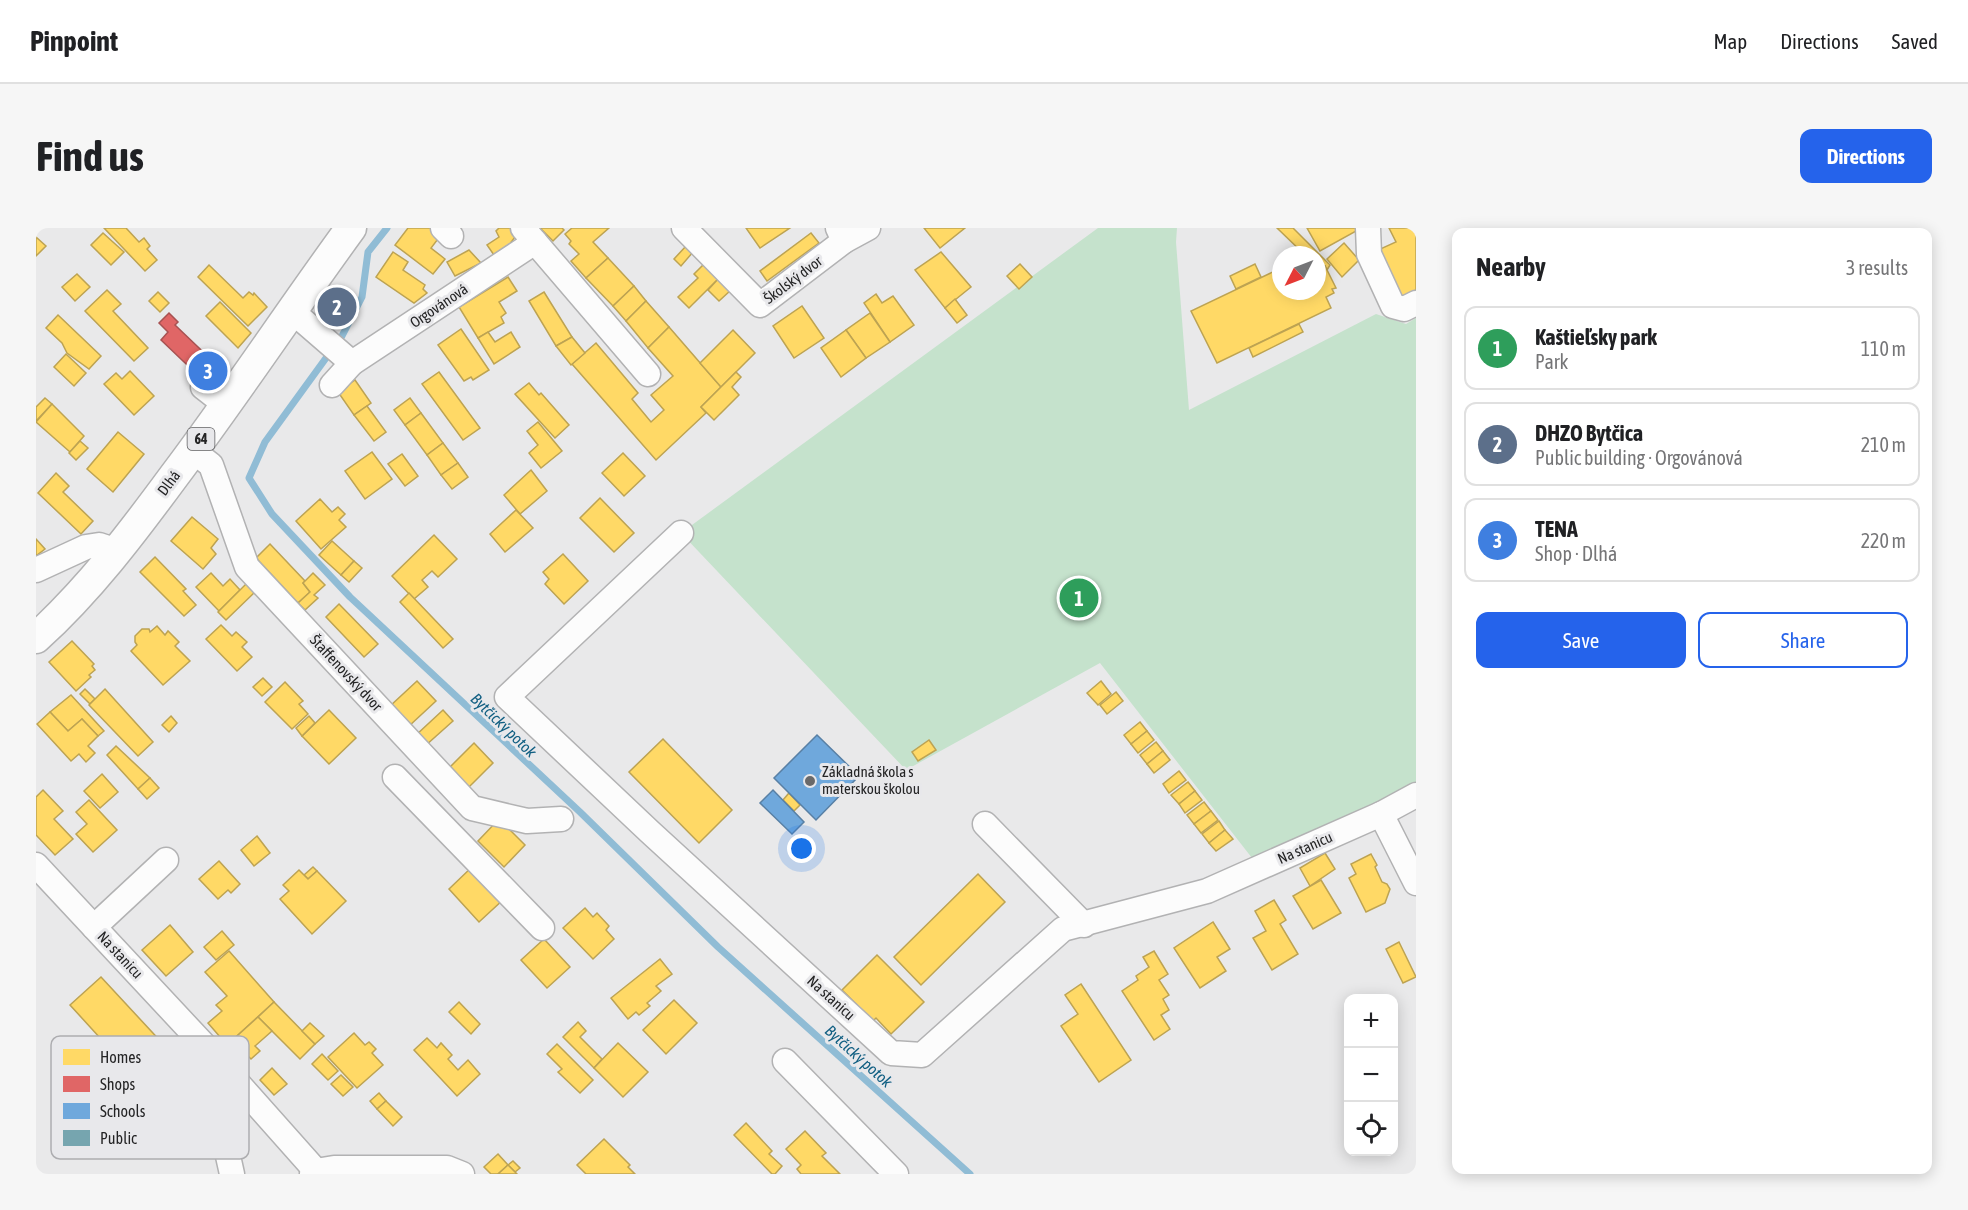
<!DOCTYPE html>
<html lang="en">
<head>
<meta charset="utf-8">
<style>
  body { margin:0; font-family:"Asap Condensed",sans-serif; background:#f6f6f6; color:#202124 }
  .controls { position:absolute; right:18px; bottom:18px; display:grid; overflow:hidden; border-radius:12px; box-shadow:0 3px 15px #0003 }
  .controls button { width:54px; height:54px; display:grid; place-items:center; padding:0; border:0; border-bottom:2px solid #e0e0e0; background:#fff; color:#202124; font:30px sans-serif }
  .compass { position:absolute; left:1236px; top:18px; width:54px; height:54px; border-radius:50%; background:#fff; box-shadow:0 3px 15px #0003; rotate:228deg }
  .you { position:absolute; left:766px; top:621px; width:21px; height:21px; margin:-15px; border:4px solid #fff; border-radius:50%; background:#1a73e8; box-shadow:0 0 0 9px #1a73e833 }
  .badge { display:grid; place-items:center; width:39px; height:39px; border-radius:50%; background:#2563eb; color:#fff; font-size:20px; font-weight:700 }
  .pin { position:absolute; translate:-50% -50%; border:3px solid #fff; box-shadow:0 2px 6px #0006 }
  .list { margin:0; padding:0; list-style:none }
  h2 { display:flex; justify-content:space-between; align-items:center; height:78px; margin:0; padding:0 24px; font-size:26px }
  h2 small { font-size:20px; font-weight:400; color:#757577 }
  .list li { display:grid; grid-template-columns:39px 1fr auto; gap:18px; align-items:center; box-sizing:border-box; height:84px; margin:0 12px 12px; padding:0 12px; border:2px solid #e0e0e0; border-radius:12px }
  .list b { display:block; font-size:22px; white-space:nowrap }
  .list p { margin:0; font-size:20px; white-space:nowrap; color:#757577 }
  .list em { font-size:20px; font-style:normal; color:#757577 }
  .actions { display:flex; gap:12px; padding:18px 24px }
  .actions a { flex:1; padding:14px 0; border:2px solid #2563eb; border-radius:12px; text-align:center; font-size:21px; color:#2563eb }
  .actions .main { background:#2563eb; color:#fff }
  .icon { flex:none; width:33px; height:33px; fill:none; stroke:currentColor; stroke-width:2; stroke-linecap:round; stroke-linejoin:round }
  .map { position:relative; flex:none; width:1380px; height:946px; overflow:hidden; border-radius:12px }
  header { display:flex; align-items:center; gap:36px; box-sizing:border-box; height:84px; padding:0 30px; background:#fff; border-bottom:2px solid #e0e0e0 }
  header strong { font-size:28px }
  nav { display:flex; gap:33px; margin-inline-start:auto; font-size:21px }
  .intro { display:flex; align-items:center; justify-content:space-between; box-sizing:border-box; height:144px; padding:0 36px }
  h1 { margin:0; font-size:42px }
  .button { padding:15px 27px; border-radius:12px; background:#2563eb; color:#fff; font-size:21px; font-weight:700 }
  main { display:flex; gap:36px; padding:0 36px }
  aside { flex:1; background:#fff; border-radius:12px; box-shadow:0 3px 15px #0003 }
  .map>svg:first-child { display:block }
  .green { fill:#c5e2cc }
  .homes { fill:#ffd966; stroke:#bda352; stroke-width:1.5 }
  .shops { fill:#e06666; stroke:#a85252; stroke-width:1.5 }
  .schools { fill:#6fa8dc; stroke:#5880a5; stroke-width:1.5 }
  .public { fill:#76a5af; stroke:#5d7e86; stroke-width:1.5 }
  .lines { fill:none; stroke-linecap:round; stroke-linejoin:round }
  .stream { stroke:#90bcd5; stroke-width:7 }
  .minor-casing { stroke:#b2b2b3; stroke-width:27 }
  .major-casing { stroke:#b2b2b3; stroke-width:33 }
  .minor { stroke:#fcfcfc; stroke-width:24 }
  .major { stroke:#fcfcfc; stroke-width:30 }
  .poi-dot { fill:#69696a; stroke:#e8e8eb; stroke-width:2 }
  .labels { text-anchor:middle; stroke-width:6; stroke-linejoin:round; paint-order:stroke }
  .shield { fill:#e8e8eb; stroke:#5f5f60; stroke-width:1.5 }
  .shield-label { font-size:14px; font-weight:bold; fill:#242425 }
  .street-label { font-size:15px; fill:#242425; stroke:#e8e8eb }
  .poi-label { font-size:15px; fill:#242425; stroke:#e8e8eb; text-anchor:start }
  .water-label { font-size:16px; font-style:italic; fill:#115f82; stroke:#e8e8eb }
  .key { fill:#e8e8eb; stroke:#adadb0; stroke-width:1.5 }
  .key-label { font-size:16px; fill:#242425 }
</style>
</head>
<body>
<header>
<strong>Pinpoint</strong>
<nav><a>Map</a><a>Directions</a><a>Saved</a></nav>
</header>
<div class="intro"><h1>Find us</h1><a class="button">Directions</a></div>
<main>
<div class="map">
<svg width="1380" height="946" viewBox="0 0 1380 946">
  <rect width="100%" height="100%" fill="#e9e9ea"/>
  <polygon class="green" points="1062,0 1141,0 1140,14 1153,182 1340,86 1370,96 1380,90 1380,556 1341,577 1216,630 1064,435 870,542 645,305"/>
  <g class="homes">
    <polygon points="68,0 90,0 103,14 108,10 114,18 111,21 121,32 109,43"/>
    <polygon points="372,0 396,0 405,7 395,20 409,31 397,46 359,17"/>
    <polygon points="463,0 475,0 479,9 473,17 458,27 451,17 463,9 460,3"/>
    <polygon points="504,0 526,0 528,2 517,13"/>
    <polygon points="536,0 573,0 557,14 572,30 550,50 535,33 543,26 533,16 535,13 529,6"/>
    <polygon points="710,0 754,0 724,20"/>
    <polygon points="888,0 929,0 904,20"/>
    <polygon points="1241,0 1257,0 1294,37 1291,42 1289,38 1286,39 1283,34 1281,35 1281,27 1269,27"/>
    <polygon points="1271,0 1321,0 1322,2 1284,23"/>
    <polygon points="1353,0 1380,0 1380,62 1365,69 1342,22 1360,14"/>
    <polygon points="67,5 88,24 75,37 55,17"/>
    <polygon points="775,5 783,15 731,53 724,43"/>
    <polygon points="0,9 10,18 0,28"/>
    <polygon points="1308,15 1323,32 1306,49 1291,31"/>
    <polygon points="650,18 657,24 645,38 638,31"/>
    <polygon points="433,22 445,35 419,48 411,34"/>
    <polygon points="357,24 372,34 367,42 389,57 387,61 391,65 378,75 340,49"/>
    <polygon points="905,24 935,59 909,80 879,42"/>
    <polygon points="572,30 598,58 577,78 550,50"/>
    <polygon points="1283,34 1286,39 1289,38 1300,60 1296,61 1298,65 1290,69 1295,80 1181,135 1155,83 1245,40 1245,63 1281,63 1281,35"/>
    <polygon points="669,35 683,50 653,80 642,69 662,50 658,46"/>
    <polygon points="984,36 996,49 983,61 971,48"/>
    <polygon points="1219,36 1225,49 1200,61 1194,48"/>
    <polygon points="173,37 207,70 213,64 217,67 218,65 231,79 212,98 162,49"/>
    <polygon points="41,46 54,59 39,73 26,59"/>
    <polygon points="472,49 481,63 463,74 470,85 465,89 468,95 442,110 423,79"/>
    <polygon points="683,50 695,62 683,73 672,62"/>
    <polygon points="598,58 610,73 590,93 577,78"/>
    <polygon points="71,62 85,76 77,83 112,120 98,133 49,83"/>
    <polygon points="122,64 133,75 124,84 113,73"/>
    <polygon points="508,64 536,109 520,118 493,73"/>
    <polygon points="840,66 846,75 857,68 878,97 854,114 828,75"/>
    <polygon points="919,71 931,87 921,95 909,80"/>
    <polygon points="610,73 633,99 612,120 590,93"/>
    <polygon points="184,74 215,105 202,120 170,88"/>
    <polygon points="766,78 788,110 758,130 737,98"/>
    <polygon points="834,85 854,114 830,130 810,102"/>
    <polygon points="22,87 65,128 53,141 31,125 26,115 10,100"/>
    <polygon points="1263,96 1267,104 1217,129 1213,120"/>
    <polygon points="633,99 685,159 665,179 670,185 620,232 536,136 560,115 602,165 596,171 615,194 628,182 615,167 637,148 612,120"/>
    <polygon points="425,101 453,142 437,152 435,149 428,153 402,117"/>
    <polygon points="697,102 719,125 685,159 664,135"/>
    <polygon points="810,102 830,130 805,149 785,120"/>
    <polygon points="452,104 459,114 475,104 484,119 458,136 442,110"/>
    <polygon points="536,109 549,125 535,137 520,118"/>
    <polygon points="30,126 50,145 38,158 18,139"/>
    <polygon points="94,143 118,168 98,187 68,156 80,145 86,151"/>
    <polygon points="403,144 444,200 427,212 386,156"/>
    <polygon points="700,144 705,149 696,159 703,167 678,192 665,179"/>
    <polygon points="319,152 335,175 318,187 302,164"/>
    <polygon points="493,155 503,167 505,165 533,197 519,210 479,166"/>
    <polygon points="9,170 16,176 0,193 0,179"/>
    <polygon points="374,170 385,185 369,197 358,182"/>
    <polygon points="16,176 48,208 34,224 0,194"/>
    <polygon points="331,178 350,204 338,213 318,187"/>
    <polygon points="385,185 407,215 391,227 369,197"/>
    <polygon points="502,194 526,223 505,240 493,225 502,217 491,203"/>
    <polygon points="82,204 108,226 77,264 51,241"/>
    <polygon points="44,213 52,220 40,232 33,225"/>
    <polygon points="407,215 422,235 405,247 391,227"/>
    <polygon points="336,224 356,251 329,271 309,243"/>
    <polygon points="587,225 609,248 588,268 566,245"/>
    <polygon points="366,226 382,248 369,258 352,236"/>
    <polygon points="422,235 432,249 416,261 405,247"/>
    <polygon points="495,242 511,263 484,286 468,267"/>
    <polygon points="20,245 33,258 27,264 57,293 45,306 2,265"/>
    <polygon points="564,270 598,305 578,324 544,290"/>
    <polygon points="284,271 296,284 302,279 309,286 303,292 310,299 285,321 260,293"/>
    <polygon points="480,282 497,300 469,324 454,306"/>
    <polygon points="156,289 182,311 175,320 180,326 167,341 135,313"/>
    <polygon points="398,307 421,331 402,349 396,343 386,352 392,359 378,371 356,348"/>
    <polygon points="0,311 9,321 0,328"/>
    <polygon points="296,313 318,333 305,347 283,327"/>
    <polygon points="234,316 269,353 267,355 274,364 262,375 220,330"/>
    <polygon points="527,326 552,353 528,376 509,356 513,351 507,344"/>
    <polygon points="119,329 150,361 147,363 160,377 148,388 104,344"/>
    <polygon points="318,333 326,340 313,354 305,347"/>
    <polygon points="175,345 187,358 194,351 204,362 183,383 160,359"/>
    <polygon points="277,345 289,357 278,367 282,370 269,382 262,375 274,364 267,355"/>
    <polygon points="211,355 219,364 190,392 182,384"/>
    <polygon points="373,365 417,411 407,420 364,374"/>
    <polygon points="303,376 342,416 328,429 290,389"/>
    <polygon points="185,397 196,408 200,404 211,414 206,419 216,429 201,443 170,411"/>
    <polygon points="121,398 129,407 132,403 143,414 139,418 154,433 127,457 95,423 101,417 99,414 99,408 106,401 113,401 114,404"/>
    <polygon points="36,413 58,436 56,438 59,442 53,447 55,449 40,463 13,434"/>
    <polygon points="227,450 236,459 226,468 217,459"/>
    <polygon points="381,453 400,473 372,499 353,479"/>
    <polygon points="1065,453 1075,466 1062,477 1051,465"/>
    <polygon points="249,454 267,473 263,476 272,486 256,501 229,474"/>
    <polygon points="49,461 59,471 54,476 44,466"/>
    <polygon points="69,461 117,514 102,528 53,477"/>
    <polygon points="1080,464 1087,473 1071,486 1064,477"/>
    <polygon points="35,467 68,503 62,508 46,491 32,503 14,484"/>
    <polygon points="293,482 320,510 293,536 266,508"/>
    <polygon points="407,482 417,493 389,518 379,508"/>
    <polygon points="14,484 32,503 46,491 62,508 52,518 59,525 50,534 43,526 35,533 1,496"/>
    <polygon points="135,488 141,495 133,504 126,497"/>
    <polygon points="273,488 279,495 266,508 260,500"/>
    <polygon points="1104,494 1111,503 1095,516 1088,507"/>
    <polygon points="1111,503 1118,512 1102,525 1095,516"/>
    <polygon points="627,511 696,582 663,615 593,544"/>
    <polygon points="893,512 900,522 882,533 876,524"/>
    <polygon points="1120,514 1127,523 1111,536 1104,527"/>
    <polygon points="438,515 457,535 430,562 411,542"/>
    <polygon points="80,518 114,550 102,561 71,527"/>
    <polygon points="1127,523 1134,532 1118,545 1111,536"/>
    <polygon points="1143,543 1150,552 1133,565 1127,556"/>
    <polygon points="66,546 82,564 64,580 48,563"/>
    <polygon points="114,550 123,560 111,571 102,561"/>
    <polygon points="1152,554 1159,563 1143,576 1135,567"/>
    <polygon points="7,562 27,583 18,591 37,611 19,627 0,607 0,569"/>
    <polygon points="1159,563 1166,572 1149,585 1143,576"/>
    <polygon points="753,565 764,577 758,583 747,572"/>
    <polygon points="53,572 81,602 57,624 40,606 51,596 40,584"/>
    <polygon points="1168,574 1175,583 1158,596 1151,587"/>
    <polygon points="1175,583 1182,592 1165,605 1158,596"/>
    <polygon points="463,591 489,617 468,639 442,613"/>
    <polygon points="1183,593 1189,602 1173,615 1166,606"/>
    <polygon points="1189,602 1197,611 1180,623 1173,615"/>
    <polygon points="221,608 234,625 218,638 205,622"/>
    <polygon points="1289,625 1299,641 1274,658 1264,640"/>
    <polygon points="1335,626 1341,637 1339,639 1346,654 1351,656 1354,661 1349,675 1330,684 1313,650 1320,646 1315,636"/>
    <polygon points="183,633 204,656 195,665 192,662 182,671 163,651"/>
    <polygon points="438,637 469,670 443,694 413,661"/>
    <polygon points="277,639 281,643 272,651 268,647"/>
    <polygon points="263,642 272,651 281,643 310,673 276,706 244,671 253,663 247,657"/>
    <polygon points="942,646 969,674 885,757 858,729"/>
    <polygon points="1285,652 1305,685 1277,701 1257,668"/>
    <polygon points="1238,672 1250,692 1244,696 1262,726 1236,742 1217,710 1230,703 1219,683"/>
    <polygon points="549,680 557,689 561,685 573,698 570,702 578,711 557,731 527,700"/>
    <polygon points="1177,694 1194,721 1181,729 1190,743 1164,760 1138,720"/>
    <polygon points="134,697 157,724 130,748 106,722"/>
    <polygon points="186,703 198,717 180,732 168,719"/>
    <polygon points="508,711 534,739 511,760 485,732"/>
    <polygon points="1363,714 1380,749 1367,755 1350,721"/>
    <polygon points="193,723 238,774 191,817 172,795 186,783 180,777 191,768 169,744"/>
    <polygon points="1118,723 1132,746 1123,752 1133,767 1127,771 1133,782 1125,787 1134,801 1118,812 1086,763 1102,752 1100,748 1113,739 1107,729"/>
    <polygon points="841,727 888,774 855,806 840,790 837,793 806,762"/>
    <polygon points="624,731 636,746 620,758 625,763 611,775 614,778 603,787 600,784 592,791 575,770"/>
    <polygon points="65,749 128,817 96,845 34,777"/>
    <polygon points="1045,756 1095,832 1063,854 1025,798 1042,786 1029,767"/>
    <polygon points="638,772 661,795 630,826 607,802"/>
    <polygon points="238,774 279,816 264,831 222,789"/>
    <polygon points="423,774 444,796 435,806 413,784"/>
    <polygon points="222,789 236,803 219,818 224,823 215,831 213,829 210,832 208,829 205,832 191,817"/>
    <polygon points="542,794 550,803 544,809 566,831 558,840 527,809"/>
    <polygon points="274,795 288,808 279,816 266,803"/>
    <polygon points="318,805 329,817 333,814 340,821 336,825 347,837 321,860 292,829"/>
    <polygon points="391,810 401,820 405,815 416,827 412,831 422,842 432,832 444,846 421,868 378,822"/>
    <polygon points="582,815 612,844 587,869 558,840"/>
    <polygon points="521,816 557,852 544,865 522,844 526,841 511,826"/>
    <polygon points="286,826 302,843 292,852 276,836"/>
    <polygon points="236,840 251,856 238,867 224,852"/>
    <polygon points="305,847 317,859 307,868 295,856"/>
    <polygon points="343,865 350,873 341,881 334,873"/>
    <polygon points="350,873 366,889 357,898 341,881"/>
    <polygon points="710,895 736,923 733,926 746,938 739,946 736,946 698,907"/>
    <polygon points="769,903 790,925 786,928 804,946 765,946 761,941 765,937 750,921"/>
    <polygon points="568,911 594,937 592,939 599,946 550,946 541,937"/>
    <polygon points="462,926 472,937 462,946 455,946 448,939"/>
    <polygon points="477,933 484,940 479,944 472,937"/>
    <polygon points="472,937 481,946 462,946"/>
  </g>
  <polygon class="shops" points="133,85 142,94 139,97 184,140 170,155 125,112 132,104 123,95"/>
  <g class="schools">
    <polygon points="781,507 823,548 780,592 738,550"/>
    <polygon points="737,562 768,594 756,606 724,575"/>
  </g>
  <polygon class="public" points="305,59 318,67 300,97 287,89"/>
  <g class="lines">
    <polyline class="stream" points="351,0 332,24 326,69 306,108 229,214 213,250 236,286 314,369 544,584 682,719 934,946"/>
    <g class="minor-casing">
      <g id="minor">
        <polyline points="407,0 415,8"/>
        <polyline points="648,0 724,77 808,13 802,0"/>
        <polyline points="1332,0 1333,26 1357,78 1368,81 1380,75"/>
        <polyline points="808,13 832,0"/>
        <polyline points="499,14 612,146"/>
        <polyline points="257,84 316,135"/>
        <polyline points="296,157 316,135 499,14 487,0"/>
        <polyline points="167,159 190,177"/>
        <polyline points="157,223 175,237 211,339 436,580 491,593 525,591"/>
        <polyline points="645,305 471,469 614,604 855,825 886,827 1027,701 1171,663 1345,586 1380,567"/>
        <polyline points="0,342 50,319 63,317 81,323"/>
        <polyline points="359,549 506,700"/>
        <polyline points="1345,586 1380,655"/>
        <polyline points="949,596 1048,697"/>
        <polyline points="0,637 168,817 280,943"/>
        <polyline points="58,699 130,632"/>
        <polyline points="168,820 196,946"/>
        <polyline points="749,833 860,946"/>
        <polyline points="276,946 280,943 298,940 411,940 426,946"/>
      </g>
    </g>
    <g class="major-casing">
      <path id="major" d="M 0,410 C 53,362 96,305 138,248 C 199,167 255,82 315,0"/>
    </g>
    <use href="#minor" class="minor"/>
    <use href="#major" class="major"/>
  </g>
  <circle class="poi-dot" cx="774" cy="553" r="6"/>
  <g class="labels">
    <rect class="shield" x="151.5" y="200" width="27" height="22" rx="4.5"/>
    <g class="shield-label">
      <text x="165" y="216">64</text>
    </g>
    <g class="street-label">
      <text transform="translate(757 52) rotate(-37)" y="5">Školský dvor</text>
      <text transform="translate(403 78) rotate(-34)" y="5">Orgovánová</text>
      <text transform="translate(133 255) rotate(-53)" y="5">Dlhá</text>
      <text transform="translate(310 445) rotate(47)" y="5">Štaffenovský dvor</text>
      <text transform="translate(1269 620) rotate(-24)" y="5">Na stanicu</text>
      <text transform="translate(84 727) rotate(47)" y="5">Na stanicu</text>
      <text transform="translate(795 770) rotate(42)" y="5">Na stanicu</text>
    </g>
    <g class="poi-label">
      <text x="786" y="549">Základná škola s<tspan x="786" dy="17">materskou školou</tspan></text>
    </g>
    <g class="water-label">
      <text transform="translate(468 497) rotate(44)" y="6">Bytčický potok</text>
      <text transform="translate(823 828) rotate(42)" y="6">Bytčický potok</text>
    </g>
  </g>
  <rect x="15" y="808" width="198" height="123" rx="9" class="key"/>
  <rect x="27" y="821" width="27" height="16" fill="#ffd966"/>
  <rect x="27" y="848" width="27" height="16" fill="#e06666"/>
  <rect x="27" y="875" width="27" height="16" fill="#6fa8dc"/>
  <rect x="27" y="902" width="27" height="16" fill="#76a5af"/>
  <g class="key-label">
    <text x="64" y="835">Homes</text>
    <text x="64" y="862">Shops</text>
    <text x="64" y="889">Schools</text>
    <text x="64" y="916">Public</text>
  </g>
</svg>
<div class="controls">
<button>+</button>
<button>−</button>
<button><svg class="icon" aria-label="locate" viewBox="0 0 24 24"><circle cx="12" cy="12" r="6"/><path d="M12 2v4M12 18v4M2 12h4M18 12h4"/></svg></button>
</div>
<svg class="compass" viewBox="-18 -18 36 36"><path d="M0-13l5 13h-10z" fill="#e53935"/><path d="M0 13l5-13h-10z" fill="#757577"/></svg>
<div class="you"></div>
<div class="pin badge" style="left:1043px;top:370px;background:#2e9e5b">1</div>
<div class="pin badge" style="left:301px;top:79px;background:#5c6f8a">2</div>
<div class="pin badge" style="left:172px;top:143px;background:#3f7fe0">3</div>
</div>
<aside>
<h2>Nearby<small>3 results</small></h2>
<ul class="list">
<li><span class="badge" style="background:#2e9e5b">1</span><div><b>Kaštieľsky park</b><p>Park</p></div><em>110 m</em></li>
<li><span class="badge" style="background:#5c6f8a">2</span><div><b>DHZO Bytčica</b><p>Public building · Orgovánová</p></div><em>210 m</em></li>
<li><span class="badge" style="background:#3f7fe0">3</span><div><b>TENA</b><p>Shop · Dlhá</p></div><em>220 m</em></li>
</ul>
<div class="actions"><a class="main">Save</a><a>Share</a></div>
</aside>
</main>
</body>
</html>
